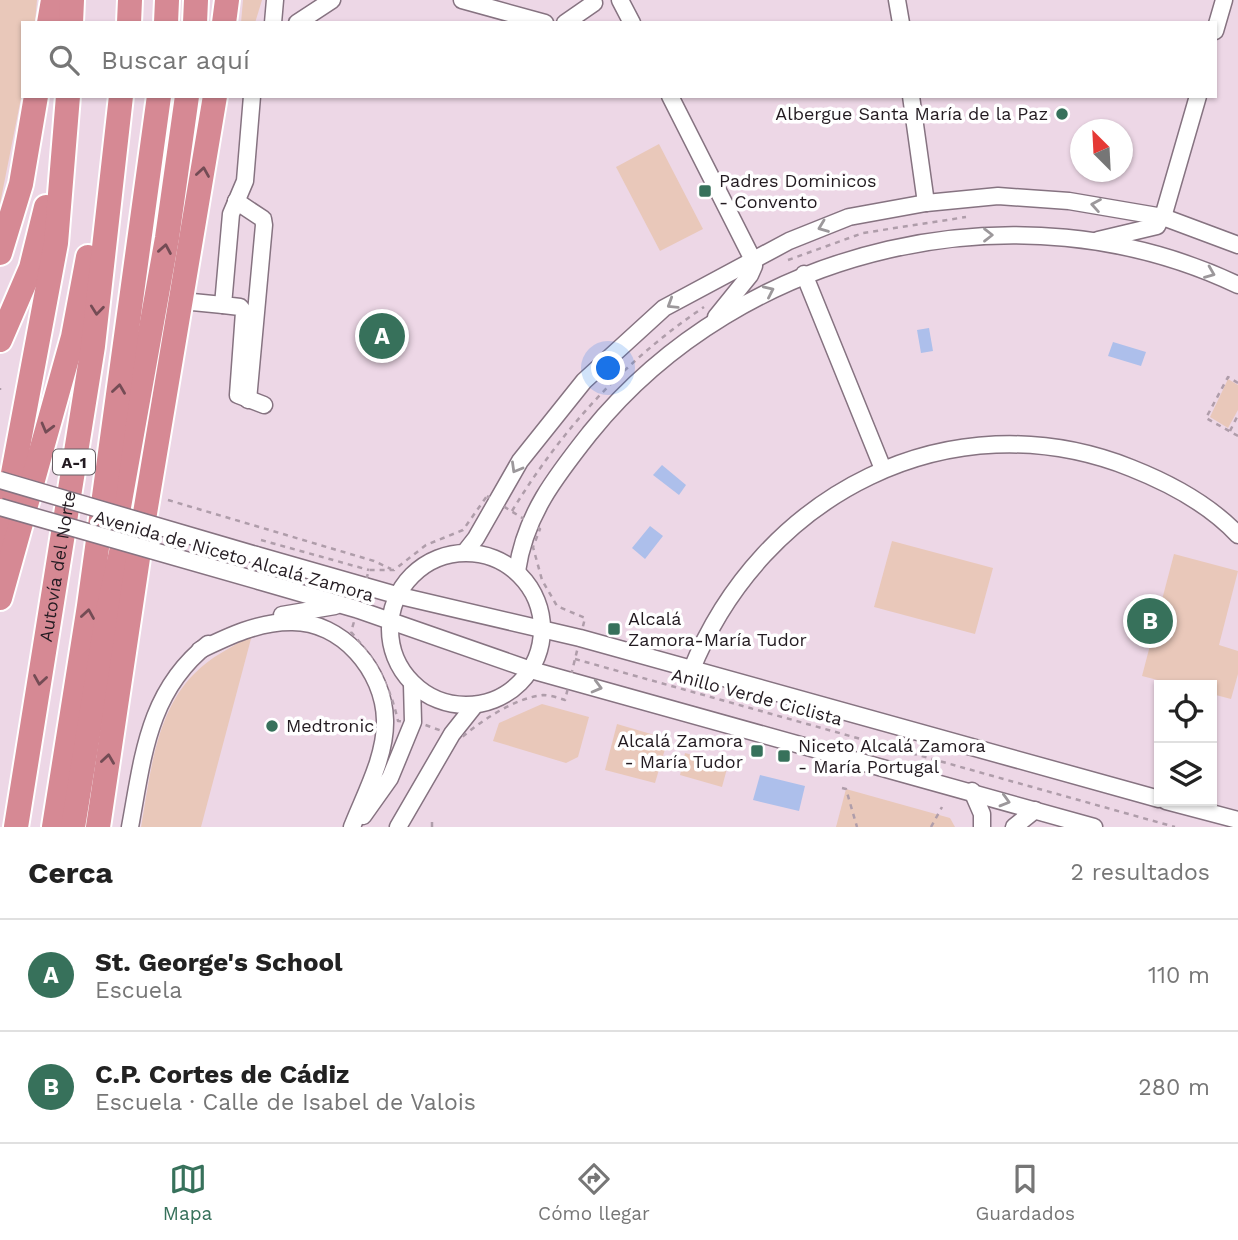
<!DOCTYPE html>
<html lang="es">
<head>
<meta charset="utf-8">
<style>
  body { margin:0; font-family:"Work Sans",sans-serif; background:#f2f2f2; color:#222 }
  .controls { position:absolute; right:21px; bottom:21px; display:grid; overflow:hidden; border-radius:0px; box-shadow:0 2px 5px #0004 }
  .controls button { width:63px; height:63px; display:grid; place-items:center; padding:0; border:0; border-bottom:2px solid #e0e0e0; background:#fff; color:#222; font:35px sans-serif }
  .compass { position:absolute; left:1070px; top:119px; width:63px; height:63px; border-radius:50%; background:#fff; box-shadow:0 2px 5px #0004; rotate:336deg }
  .you { position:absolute; left:609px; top:369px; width:24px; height:24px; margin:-18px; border:5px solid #fff; border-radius:50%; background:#1a73e8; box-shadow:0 0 0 10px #1a73e833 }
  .badge { display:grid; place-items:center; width:46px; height:46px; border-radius:50%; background:#37715b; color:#fff; font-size:23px; font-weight:700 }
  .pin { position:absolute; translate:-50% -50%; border:4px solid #fff; box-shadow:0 2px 7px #0006 }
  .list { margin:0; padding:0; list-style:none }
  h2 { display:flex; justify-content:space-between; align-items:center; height:91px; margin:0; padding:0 28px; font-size:30px }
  h2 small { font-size:23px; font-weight:400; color:#767676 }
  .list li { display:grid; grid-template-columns:46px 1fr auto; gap:21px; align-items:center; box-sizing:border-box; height:112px; padding:0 28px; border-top:2px solid #e0e0e0 }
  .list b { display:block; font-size:26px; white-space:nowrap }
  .list p { margin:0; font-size:23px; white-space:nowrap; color:#767676 }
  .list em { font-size:23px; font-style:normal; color:#767676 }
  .icon { flex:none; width:38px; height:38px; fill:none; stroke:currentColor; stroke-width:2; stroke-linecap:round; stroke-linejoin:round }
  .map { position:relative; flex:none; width:1238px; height:827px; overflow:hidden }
  .search { position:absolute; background:#fff; box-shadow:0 2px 5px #0004; left:21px; right:21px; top:21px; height:77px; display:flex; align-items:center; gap:18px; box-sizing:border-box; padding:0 24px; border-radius:0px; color:#767676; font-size:26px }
  .sheet { height:315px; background:#fff }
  nav { display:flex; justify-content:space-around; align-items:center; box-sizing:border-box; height:98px; border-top:2px solid #e0e0e0; background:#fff; font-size:19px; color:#767676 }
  nav a { display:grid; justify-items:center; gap:4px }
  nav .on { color:#37715b }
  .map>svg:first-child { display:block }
  .green { fill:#e9c8ba }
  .water { fill:#adbfeb }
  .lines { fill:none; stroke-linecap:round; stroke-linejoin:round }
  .minor-casing { stroke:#867381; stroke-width:19 }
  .highway-casing { stroke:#fff; stroke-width:28 }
  .path { stroke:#af9daa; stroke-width:2.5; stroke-dasharray:5 5; stroke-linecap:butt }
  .minor { stroke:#fff; stroke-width:16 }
  .highway { stroke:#d68994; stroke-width:24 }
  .minor-bridge-casing { stroke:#867381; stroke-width:19; stroke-linecap:butt }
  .path-bridge { stroke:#af9daa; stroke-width:2.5; stroke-dasharray:5 5; stroke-linecap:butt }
  .minor-bridge { stroke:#fff; stroke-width:16 }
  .oneway { stroke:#744c55 }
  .oneway2 { stroke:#9c989b }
  .poi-dot { fill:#37715b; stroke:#fff; stroke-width:2.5 }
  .labels { text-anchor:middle; stroke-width:7; stroke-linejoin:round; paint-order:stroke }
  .shield { fill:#fff; stroke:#655f64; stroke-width:2 }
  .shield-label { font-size:16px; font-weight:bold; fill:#231b21 }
  .poi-label { font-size:18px; fill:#231b21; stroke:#fff; text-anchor:start }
  .street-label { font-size:18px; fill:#231b21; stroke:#fff }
</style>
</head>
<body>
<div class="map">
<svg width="1238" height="827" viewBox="0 0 1238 827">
  <rect width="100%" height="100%" fill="#edd7e6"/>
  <g class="green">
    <polygon points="0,0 37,0 35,23 23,23 23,88 0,204"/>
    <polygon points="243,0 262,0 255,23 241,23"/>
    <polygon points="659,144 703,229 660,251 616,167"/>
    <polygon points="1228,379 1238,385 1238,410 1228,428 1210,417"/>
    <polygon points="892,541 993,568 975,634 874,607"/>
    <polygon points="1174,554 1238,571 1219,645 1238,651 1238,674 1231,699 1212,694 1212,685 1177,685 1142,676"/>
    <path d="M 252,635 L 201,827 L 141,827 C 150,777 155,713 194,674 C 210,657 232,647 252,635 Z"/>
    <polygon points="542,704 589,717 578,757 566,763 493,741 499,723"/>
    <polygon points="617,724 668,739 655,783 605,770"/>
    <polygon points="685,753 728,765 722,787 680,775"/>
    <polygon points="846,789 950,818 955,827 836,827"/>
  </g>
  <g class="water">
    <polygon points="929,328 933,351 921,353 917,330"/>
    <polygon points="1113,342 1146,352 1141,366 1108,356"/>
    <polygon points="662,465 686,485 679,495 653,475"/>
    <polygon points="650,526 663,536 645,559 632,548"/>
    <polygon points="760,775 805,786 799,811 753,800"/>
  </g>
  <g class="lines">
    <g class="minor-casing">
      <g id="minor">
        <polyline points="462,0 545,23"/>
        <polyline points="620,0 632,23"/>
        <polyline points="897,0 901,23"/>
        <polyline points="273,23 275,0"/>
        <polyline points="297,23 332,0"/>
        <polyline points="565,23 594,3"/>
        <polyline points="1215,31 1224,0"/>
        <polyline points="252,96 245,181 231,214 223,305 240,307 244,312 238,395 264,405"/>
        <polyline points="670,96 752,258 754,266 750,275 716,317"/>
        <polyline points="911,96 926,203"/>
        <polyline points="236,201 263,219 264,225 248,400"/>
        <polyline points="1098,240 1157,226 1165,210 1198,96"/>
        <polyline points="804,274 883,469"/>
        <polyline points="182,301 223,305"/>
        <polyline points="465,552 476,538 520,461 584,381 664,308 789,241 849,217 926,203 998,196 1069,201 1163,217 1238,245"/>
        <circle cx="466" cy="629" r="76"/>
        <polyline points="256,555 396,595 580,638 1159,799"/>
        <path d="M 517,571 C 525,515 556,476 590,433 C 742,245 1019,181 1238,285"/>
        <polyline points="259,581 356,609 531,670 1094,827"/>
        <polyline points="282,615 335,606"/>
        <path d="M 200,650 C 229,636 258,622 291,622 C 342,621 384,671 385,720 C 386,756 365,794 352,827"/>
        <path d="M 691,671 C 761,495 950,396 1131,468 C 1169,483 1209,504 1238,535"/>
        <polyline points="972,791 982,814 982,827"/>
        <polyline points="1166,801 1238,820"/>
        <polyline points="363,816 390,778 413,722 412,684"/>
        <path d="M 130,827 C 143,757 148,691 208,644"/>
        <polyline points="398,827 452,734 475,705"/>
        <polyline points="1014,827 1035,810"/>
      </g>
    </g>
    <g class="highway-casing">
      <g id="highway">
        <polyline points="49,23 53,0"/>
        <polyline points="71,23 72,0"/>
        <polyline points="129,23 130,0"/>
        <polyline points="166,23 167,0"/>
        <polyline points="195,23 196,0"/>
        <polyline points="224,23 227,0"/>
        <polyline points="0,253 21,184 36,96"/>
        <polyline points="0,340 31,268 46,207"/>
        <polyline points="117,518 167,238 187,96"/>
        <polyline points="0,543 56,243 68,96"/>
        <polyline points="0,598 73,337 88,257"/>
        <path id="s1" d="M 16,827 L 93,346 L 121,96"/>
        <polyline points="54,827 89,606 159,96"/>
        <polyline points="73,827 109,606 128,521"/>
        <polyline points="98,827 142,531 215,96"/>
      </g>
    </g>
    <g class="path">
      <polyline points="788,260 863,233 966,217"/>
      <polyline points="1238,383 1228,377 1206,418 1238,436"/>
      <polyline points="0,388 0,390"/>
      <polyline points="1230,431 1238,415"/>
      <path d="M 487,496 L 540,529 L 533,547 L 542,580 L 557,606 L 585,618 L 565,700 C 559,698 550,695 543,695 C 515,698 482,720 461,738 L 420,723 L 398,721 C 390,685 375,659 351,632 L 369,570 L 394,570 L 426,545 L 463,530 Z"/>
      <polyline points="168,500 374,561 391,569"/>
      <path d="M 512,511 C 562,429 624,361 704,307"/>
      <polyline points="575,659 1175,827"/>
      <polyline points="842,788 846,789 857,827"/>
      <polyline points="432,827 432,820"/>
      <polyline points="931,827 942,807"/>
    </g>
    <use href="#minor" class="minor"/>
    <use href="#highway" class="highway"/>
    <g class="minor-bridge-casing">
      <g id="minor-bridge">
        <polyline points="0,480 256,555"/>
        <polyline points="0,507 259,581"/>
      </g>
    </g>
    <polyline class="path-bridge" points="261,540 369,570"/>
    <use href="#minor-bridge" class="minor-bridge"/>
  </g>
  <defs><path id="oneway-chevron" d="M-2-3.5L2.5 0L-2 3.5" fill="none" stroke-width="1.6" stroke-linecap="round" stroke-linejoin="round" transform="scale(1.75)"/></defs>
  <g class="oneway">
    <use href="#oneway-chevron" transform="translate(203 172) rotate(-81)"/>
    <use href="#oneway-chevron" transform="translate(165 249) rotate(-80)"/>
    <use href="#oneway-chevron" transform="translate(97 310) rotate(96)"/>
    <use href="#oneway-chevron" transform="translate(119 389) rotate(-82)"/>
    <use href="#oneway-chevron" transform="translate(47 428) rotate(105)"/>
    <use href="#oneway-chevron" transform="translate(88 614) rotate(-81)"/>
    <use href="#oneway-chevron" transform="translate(40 680) rotate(99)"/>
    <use href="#oneway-chevron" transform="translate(108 759) rotate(-82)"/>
  </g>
  <g class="oneway2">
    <use href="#oneway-chevron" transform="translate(1096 205) rotate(-170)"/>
    <use href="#oneway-chevron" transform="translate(823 227) rotate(159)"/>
    <use href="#oneway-chevron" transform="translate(988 235)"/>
    <use href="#oneway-chevron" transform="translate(1210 273) rotate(22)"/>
    <use href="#oneway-chevron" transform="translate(769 291) rotate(-25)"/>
    <use href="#oneway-chevron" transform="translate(672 304) rotate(148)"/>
    <use href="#oneway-chevron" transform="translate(516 468) rotate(120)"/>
    <use href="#oneway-chevron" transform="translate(597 687) rotate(15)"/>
    <use href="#oneway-chevron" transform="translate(1005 801) rotate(16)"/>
  </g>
  <g class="poi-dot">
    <circle cx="1062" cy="114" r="7"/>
    <rect x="698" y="184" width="14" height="14" rx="3.5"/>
    <rect x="607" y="622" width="14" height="14" rx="3.5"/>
    <circle cx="272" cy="726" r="7"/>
    <rect x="750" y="744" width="14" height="14" rx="3.5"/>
    <rect x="777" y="749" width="14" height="14" rx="3.5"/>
  </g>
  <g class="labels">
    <rect class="shield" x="53" y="449.5" width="42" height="25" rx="5"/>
    <g class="shield-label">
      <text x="74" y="468">A-1</text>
    </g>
    <g class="poi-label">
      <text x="1048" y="120" text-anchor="end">Albergue Santa María de la Paz</text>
      <text x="719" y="187">Padres Dominicos<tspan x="719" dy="21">- Convento</tspan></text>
      <text x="628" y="625">Alcalá<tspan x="628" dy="21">Zamora-María Tudor</tspan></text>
      <text x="286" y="732">Medtronic</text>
      <text x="743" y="747" text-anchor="end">Alcalá Zamora<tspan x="743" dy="21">- María Tudor</tspan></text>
      <text x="798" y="752">Niceto Alcalá Zamora<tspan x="798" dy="21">- María Portugal</tspan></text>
    </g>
    <g class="street-label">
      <text transform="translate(234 556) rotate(16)" y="6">Avenida de Niceto Alcalá Zamora</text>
      <text dy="6" stroke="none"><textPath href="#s1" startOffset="264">Autovía del Norte</textPath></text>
      <text transform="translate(757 697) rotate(15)" y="6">Anillo Verde Ciclista</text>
    </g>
  </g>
</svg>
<div class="controls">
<button><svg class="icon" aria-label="locate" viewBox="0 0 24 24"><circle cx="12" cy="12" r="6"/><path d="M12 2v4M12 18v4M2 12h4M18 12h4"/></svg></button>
<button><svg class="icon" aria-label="layers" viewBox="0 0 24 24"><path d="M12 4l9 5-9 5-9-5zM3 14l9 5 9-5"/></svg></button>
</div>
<svg class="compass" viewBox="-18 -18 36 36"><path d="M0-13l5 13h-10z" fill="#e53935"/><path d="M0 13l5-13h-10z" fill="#767676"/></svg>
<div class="you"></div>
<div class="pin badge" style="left:382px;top:336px">A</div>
<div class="pin badge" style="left:1150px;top:621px">B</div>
<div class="search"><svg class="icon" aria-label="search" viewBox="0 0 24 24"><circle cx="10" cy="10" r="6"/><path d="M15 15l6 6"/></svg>Buscar aquí</div>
</div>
<section class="sheet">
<h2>Cerca<small>2 resultados</small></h2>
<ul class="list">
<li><span class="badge">A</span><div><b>St. George's School</b><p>Escuela</p></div><em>110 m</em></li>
<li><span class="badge">B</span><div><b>C.P. Cortes de Cádiz</b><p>Escuela · Calle de Isabel de Valois</p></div><em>280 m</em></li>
</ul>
</section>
<nav>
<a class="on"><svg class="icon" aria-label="map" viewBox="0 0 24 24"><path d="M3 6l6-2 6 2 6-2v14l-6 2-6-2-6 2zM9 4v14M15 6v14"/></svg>Mapa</a>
<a><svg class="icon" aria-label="directions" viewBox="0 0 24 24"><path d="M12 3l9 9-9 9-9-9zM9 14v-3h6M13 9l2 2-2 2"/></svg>Cómo llegar</a>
<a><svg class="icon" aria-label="saved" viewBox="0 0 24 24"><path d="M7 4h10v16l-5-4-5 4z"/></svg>Guardados</a>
</nav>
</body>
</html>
